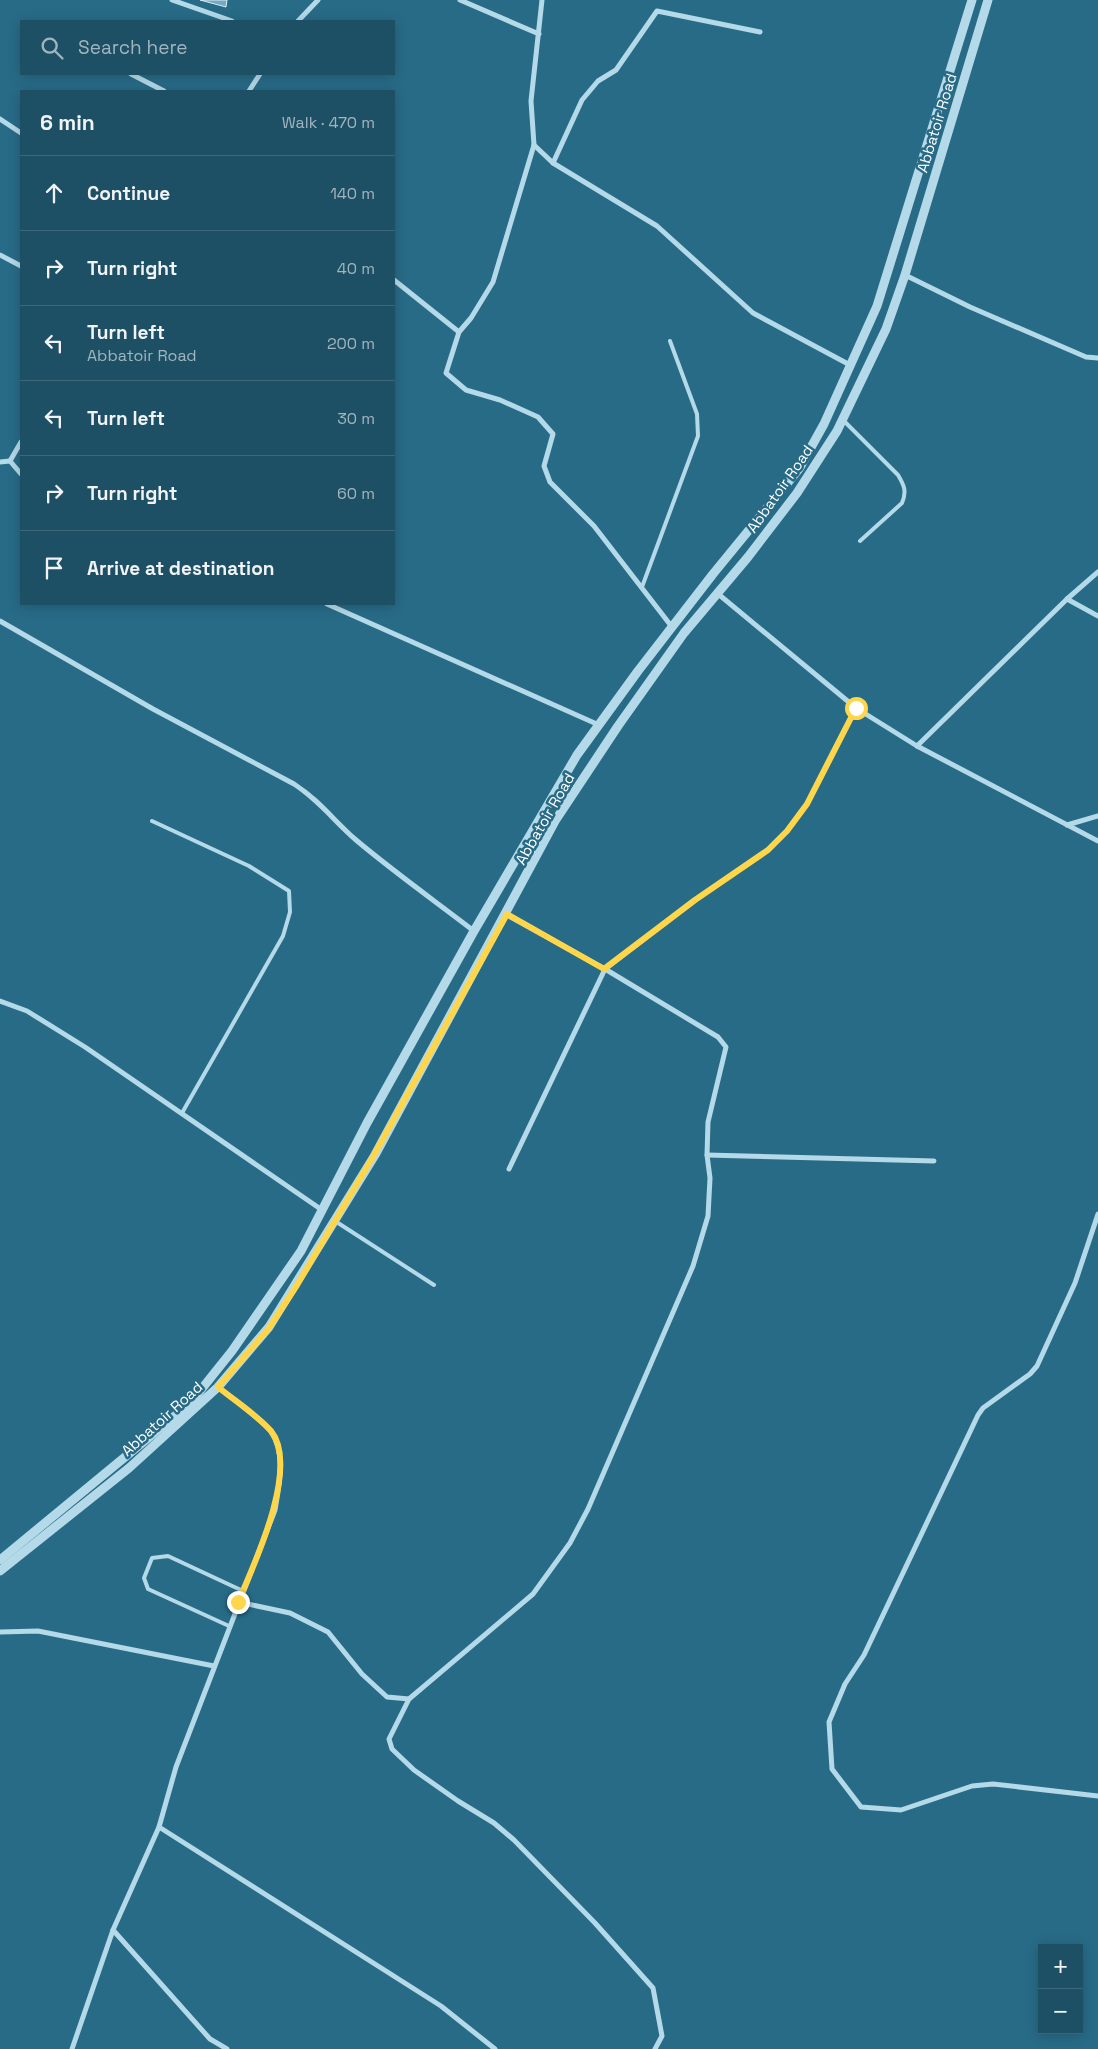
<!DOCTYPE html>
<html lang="en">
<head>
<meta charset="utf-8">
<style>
  body { margin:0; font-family:"Space Grotesk",sans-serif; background:#26576b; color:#f1f3f6 }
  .controls { position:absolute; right:15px; bottom:15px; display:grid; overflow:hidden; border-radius:0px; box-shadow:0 2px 12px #0003 }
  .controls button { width:45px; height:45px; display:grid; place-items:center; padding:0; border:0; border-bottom:1px solid #3c6779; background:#1e5065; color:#f1f3f6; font:25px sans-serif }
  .stop { position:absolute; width:15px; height:15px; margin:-11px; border:4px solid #ffd54a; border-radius:50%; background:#fff }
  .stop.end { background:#ffd54a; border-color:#fff; box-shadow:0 1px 5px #0008 }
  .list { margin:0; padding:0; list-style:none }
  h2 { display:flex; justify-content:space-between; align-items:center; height:65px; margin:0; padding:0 20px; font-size:21px }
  h2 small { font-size:16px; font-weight:400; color:#a1b5bf }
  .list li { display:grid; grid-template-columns:32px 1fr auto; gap:15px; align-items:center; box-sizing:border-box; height:75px; padding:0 20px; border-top:1px solid #3c6779 }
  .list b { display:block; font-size:19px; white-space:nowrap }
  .list p { margin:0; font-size:16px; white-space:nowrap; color:#a1b5bf }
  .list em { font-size:16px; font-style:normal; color:#a1b5bf }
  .icon { flex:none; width:28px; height:28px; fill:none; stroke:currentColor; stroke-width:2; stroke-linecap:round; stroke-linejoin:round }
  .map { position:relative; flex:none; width:1098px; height:2049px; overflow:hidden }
  .search { position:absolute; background:#1e5065; box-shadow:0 2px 12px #0003; left:20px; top:20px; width:375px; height:55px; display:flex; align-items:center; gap:12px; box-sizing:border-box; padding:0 18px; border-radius:0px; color:#a1b5bf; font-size:19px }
  .panel { position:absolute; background:#1e5065; box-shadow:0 2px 12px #0003; left:20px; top:90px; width:375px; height:515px; border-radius:0px }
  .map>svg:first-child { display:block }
  .building { fill:#74aabf; stroke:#d8eef7 }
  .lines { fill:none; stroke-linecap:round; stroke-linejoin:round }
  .service { stroke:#b4d9e8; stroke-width:4 }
  .minor { stroke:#b4d9e8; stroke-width:5 }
  .tertiary { stroke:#b4d9e8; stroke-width:9 }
  .route { stroke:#ffd54a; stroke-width:6 }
  .labels { text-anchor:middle; stroke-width:5; stroke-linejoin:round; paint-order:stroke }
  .street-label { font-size:15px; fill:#fff; stroke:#286b87 }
</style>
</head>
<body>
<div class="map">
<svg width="1098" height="2049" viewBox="0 0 1098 2049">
  <rect width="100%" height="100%" fill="#286b87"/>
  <polygon class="building" points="200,0 227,0 226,7"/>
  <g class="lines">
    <g class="service">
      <path d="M 843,420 L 898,475 C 904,485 907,491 902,503 L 860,541"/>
      <polyline points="642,587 698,436 697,414 670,341"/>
      <polyline points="152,821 249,866 289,891 290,912 283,936 182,1113"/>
      <polyline points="335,1221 434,1285"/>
      <polyline points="229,1626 148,1589 144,1578 152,1558 168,1556 243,1591"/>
    </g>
    <g class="minor">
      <polyline points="172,0 232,21"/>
      <polyline points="460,0 539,34"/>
      <polyline points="542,0 531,101 534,145 493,282 471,318 459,332 446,373 466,390 500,400 538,417 553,434 544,466 550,482 594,526 672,627"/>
      <polyline points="298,21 318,0"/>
      <polyline points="131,74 164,91"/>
      <polyline points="249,91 260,74"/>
      <polyline points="0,119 21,133"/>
      <polyline points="534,145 553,163 657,226 753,313 850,365"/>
      <polyline points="553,163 582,100 598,81 616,70 657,11 760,32"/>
      <polyline points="0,255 21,266"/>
      <polyline points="905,275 970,307 1086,357 1098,358"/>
      <polyline points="394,280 459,332"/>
      <polyline points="10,461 21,442"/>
      <polyline points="10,461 21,474"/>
      <polyline points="0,462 10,461"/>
      <polyline points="717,593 856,708 917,746 1098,841"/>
      <polyline points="1067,599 1098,616"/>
      <polyline points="327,604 599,725"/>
      <path d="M 0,621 L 153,709 L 294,784 C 320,801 333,820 356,840 C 394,872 435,901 474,931"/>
      <polyline points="917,746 1067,599 1098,572"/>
      <polyline points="1067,825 1098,816"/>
      <polyline points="507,915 605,969 718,1037 726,1047 708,1122 707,1155 710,1178 708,1216 693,1266 588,1509 570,1543 533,1594 409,1699 389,1739 392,1749 414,1770 458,1801 494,1823 514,1840 595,1923 653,1988 662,2036 655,2049"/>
      <polyline points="0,1001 27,1011 85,1047 322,1210"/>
      <polyline points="707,1155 934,1161"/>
      <polyline points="509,1169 605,969 695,900 768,850 787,831 807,804 856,708"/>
      <polyline points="1098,1214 1075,1283 1037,1366 1030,1374 983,1408 978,1415 864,1655 845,1684 829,1722 832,1769 861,1807 901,1810 972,1786 993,1784 1098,1796"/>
      <polyline points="238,1602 290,1613 328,1632 362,1674 387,1697 409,1699"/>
      <polyline points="0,1632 38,1631 214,1666"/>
      <polyline points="159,1827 441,2006 495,2049"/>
      <polyline points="113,1930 210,2039 227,2049"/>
      <path d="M 72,2049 L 113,1930 L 159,1827 L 176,1767 L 275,1510 C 279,1486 286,1456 272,1433 C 266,1423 229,1396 218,1387"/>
    </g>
    <g class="tertiary">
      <polyline points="0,1560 176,1415 196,1396 232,1351 301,1251 367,1123 474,931 577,755 638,671 713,574 799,469 824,424 877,306 972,0"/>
      <polyline points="0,1571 129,1468 218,1387 269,1327 375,1155 555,821 618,726 684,633 748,557 797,493 837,431 886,329 905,275 988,0"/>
    </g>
  </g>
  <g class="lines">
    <path class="route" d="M 238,1602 C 254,1565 300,1467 271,1431 C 257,1415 235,1401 218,1387 L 269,1328 L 297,1285 L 374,1155 L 507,914 L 604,969 L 695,900 L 768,850 L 787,831 L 807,804 L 856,708"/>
  </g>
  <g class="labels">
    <g class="street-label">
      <text transform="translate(937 123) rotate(-73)" y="5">Abbatoir Road</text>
      <text transform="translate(780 489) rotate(-55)" y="5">Abbatoir Road</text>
      <text transform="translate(545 819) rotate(-60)" y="5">Abbatoir Road</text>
      <text transform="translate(162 1419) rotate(-42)" y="5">Abbatoir Road</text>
    </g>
  </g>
</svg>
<div class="controls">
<button>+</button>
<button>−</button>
</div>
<div class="stop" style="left:856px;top:708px"></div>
<div class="stop end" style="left:238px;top:1602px"></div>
<div class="search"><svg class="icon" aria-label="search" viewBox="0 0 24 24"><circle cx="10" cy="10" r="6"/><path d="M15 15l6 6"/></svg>Search here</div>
<section class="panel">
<h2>6 min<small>Walk · 470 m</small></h2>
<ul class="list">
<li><svg class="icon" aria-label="ahead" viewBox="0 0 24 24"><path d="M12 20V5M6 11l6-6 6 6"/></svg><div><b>Continue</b></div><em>140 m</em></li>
<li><svg class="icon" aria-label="right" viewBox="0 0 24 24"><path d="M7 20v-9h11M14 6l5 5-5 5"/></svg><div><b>Turn right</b></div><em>40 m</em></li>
<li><svg class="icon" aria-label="left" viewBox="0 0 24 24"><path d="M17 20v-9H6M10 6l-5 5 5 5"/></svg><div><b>Turn left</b><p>Abbatoir Road</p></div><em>200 m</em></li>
<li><svg class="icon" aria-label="left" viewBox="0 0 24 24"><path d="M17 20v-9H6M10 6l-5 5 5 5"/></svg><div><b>Turn left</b></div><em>30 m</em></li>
<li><svg class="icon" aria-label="right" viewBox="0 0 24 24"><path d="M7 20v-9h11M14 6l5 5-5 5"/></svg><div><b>Turn right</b></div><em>60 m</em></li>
<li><svg class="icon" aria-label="arrive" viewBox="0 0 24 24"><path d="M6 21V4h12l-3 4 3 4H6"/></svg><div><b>Arrive at destination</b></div></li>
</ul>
</section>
</div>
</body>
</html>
